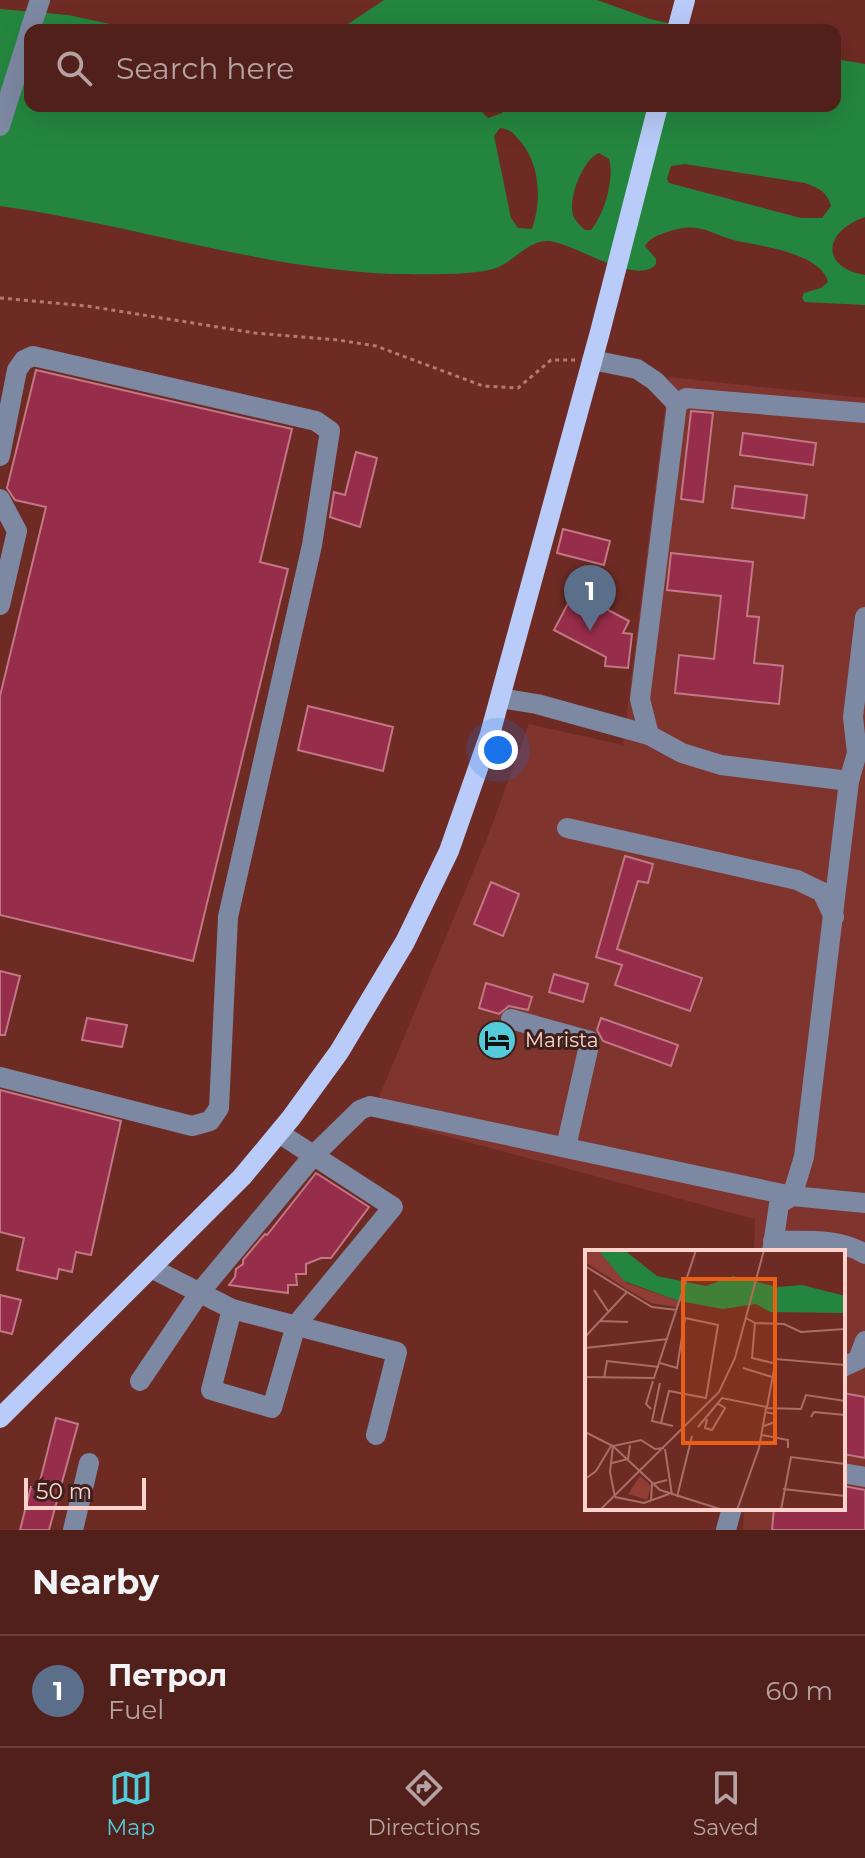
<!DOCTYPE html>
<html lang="en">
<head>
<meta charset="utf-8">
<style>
  body { margin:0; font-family:Montserrat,sans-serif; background:#582824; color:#f1f3f6 }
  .scale { position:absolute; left:24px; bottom:20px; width:122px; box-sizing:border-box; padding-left:8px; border:4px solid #fed3cd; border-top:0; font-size:22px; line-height:28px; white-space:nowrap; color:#fed3cd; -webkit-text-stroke:6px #3e201c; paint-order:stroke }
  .you { position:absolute; left:498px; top:750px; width:28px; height:28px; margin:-20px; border:6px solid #fff; border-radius:50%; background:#1a73e8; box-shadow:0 0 0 12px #1a73e833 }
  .badge { display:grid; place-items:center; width:52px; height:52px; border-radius:50%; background:#53cbdb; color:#fff; font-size:26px; font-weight:700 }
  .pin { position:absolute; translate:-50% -66px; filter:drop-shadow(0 2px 4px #0008) }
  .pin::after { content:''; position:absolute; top:42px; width:28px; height:24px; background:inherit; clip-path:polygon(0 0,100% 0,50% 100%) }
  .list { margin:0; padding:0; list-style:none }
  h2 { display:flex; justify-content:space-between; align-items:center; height:104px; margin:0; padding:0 32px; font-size:34px }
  h2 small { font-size:26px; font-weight:400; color:#b5a3a3 }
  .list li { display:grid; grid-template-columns:52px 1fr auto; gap:24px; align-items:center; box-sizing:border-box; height:112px; padding:0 32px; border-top:2px solid #683e3a }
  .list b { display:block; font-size:30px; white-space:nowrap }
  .list p { margin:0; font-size:26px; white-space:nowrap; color:#b5a3a3 }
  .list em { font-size:26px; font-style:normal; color:#b5a3a3 }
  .icon { flex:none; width:44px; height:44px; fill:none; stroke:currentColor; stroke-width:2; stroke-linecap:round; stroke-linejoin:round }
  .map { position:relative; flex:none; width:865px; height:1530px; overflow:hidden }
  .search { position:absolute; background:#52201b; box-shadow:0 8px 32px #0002; left:24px; right:24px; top:24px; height:88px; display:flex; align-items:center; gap:20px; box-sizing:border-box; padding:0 28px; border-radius:16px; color:#b5a3a3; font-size:30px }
  .sheet { height:216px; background:#52201b }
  nav { display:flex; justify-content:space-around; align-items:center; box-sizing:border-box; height:112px; border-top:2px solid #683e3a; background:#52201b; font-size:22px; color:#b5a3a3 }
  nav a { display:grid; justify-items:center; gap:4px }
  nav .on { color:#53cbdb }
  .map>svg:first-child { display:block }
  .built { fill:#7f342d }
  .water { fill:#24863e; fill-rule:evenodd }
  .building { fill:#962d4a; stroke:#c37685; stroke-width:2 }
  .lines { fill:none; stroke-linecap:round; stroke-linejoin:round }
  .path { stroke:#b27a73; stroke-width:3; stroke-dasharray:4 4; stroke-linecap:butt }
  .minor { stroke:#7d88a3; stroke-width:20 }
  .major { stroke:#b9cbf8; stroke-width:20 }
  .labels { text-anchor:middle; stroke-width:6; stroke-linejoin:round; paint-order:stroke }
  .poi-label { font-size:20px; fill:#fed3cd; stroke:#3e201c; text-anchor:start }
  .inset-road { fill:none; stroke:#a86e68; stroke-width:2 }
  .view { fill:#e95f16; fill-opacity:0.15; stroke:#e95f16; stroke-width:4 }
  .inset-edge { fill:none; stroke:#fed3cd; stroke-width:4 }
</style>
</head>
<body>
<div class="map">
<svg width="865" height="1530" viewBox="0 0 865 1530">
  <rect width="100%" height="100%" fill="#6e2b24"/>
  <polygon class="built" points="669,377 865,398 865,1530 743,1530 744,1508 843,1508 843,1252 754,1252 755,1219 371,1116 486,841 529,724 623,745"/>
  <g class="water">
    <polygon points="384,0 597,0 650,19 699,30 339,30"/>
    <path d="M 0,9 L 68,15 L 138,30 L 30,30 L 30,106 L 476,106 L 488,118 L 502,113 L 505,106 L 835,106 L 835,59 L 865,64 L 865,217 C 824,231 819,267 865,275 L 865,305 L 805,302 L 802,298 L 804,293 L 821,288 L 828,282 C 822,255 765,246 742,242 C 708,235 702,219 664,233 C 656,236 649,239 645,246 L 656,259 L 656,264 C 637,287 574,243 549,241 C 528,240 515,261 496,268 C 474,276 419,274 394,274 C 260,269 132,224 0,206 ZM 500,128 C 511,129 514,134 521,142 C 540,165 542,201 532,229 L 518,228 L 511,218 L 494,136 ZM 599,153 L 609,159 C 615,178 604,215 591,230 L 585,230 C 580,225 575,221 573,215 C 568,198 583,159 599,153 ZM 685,164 L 805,183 C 818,188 827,191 831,206 L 822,218 L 801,218 L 669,183 L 667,179 L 671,166 Z"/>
  </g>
  <g class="building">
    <polygon points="36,370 292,429 260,562 288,569 193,961 0,915 0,696 46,507 15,500 7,488"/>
    <polygon points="691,411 713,413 703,502 681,499"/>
    <polygon points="743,433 816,443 813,465 740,455"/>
    <polygon points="356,452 377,458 360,527 330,517 334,492 345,495"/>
    <polygon points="735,486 807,495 804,518 732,508"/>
    <polygon points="563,529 610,541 604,565 557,553"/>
    <polygon points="671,553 753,562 747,616 759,617 754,663 783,666 779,704 675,693 679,655 714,659 721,596 667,590"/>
    <polygon points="574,592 629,621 623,633 632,634 628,668 605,666 606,657 554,630"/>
    <polygon points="308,706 393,727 383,771 298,750"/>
    <polygon points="625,856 653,864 648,883 638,881 617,949 702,978 690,1011 615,985 622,965 596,957"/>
    <polygon points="491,882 519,894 503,936 474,924"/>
    <polygon points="0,971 20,976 5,1035 0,1035"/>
    <polygon points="554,974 588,984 583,1002 549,992"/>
    <polygon points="486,983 532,997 528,1010 509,1006 499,1014 479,1008"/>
    <polygon points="87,1018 127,1025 122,1047 82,1040"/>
    <polygon points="601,1018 678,1045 671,1066 603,1041 597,1030"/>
    <polygon points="0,1090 121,1121 91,1255 76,1252 72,1272 59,1269 57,1279 17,1270 24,1238 0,1232"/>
    <polygon points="316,1173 369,1207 331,1258 321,1258 306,1264 306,1274 296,1274 297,1285 288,1285 288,1293 229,1285 235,1277 236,1269 243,1264 243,1260 265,1234 267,1235"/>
    <polygon points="0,1295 21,1300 12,1334 0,1331"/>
    <polygon points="843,1393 865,1397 865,1458 843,1454"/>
    <polygon points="56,1418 78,1424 49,1530 20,1530 31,1487 38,1489"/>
    <polygon points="843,1486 865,1490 865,1530 772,1530 774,1508 843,1508"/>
  </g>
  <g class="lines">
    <polyline class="path" points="0,298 87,306 255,333 338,340 376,346 483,386 518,388 551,360 575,360"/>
    <g class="minor">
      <polyline points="30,30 40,0"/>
      <polyline points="0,126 30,31"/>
      <polyline points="592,360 637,369 655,381 677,404 640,699 649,735 682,753 721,765 849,781"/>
      <polyline points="677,404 686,398 865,413"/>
      <polyline points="0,456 17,370 24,360 33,356 316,421 330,431 312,545 228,917 219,1108 210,1121 192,1126 0,1077"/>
      <polyline points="0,499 17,531 0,605"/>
      <polyline points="500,698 537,704 649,735"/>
      <polyline points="857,753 853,717 865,617"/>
      <polyline points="567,828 797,880 822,892 834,917"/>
      <polyline points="511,1019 590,1041 566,1147"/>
      <path d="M 773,1241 C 804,1241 837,1237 865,1254"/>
      <polyline points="772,1252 779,1204 792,1196 865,1203"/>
      <polyline points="151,1268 232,1309 397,1352 376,1435"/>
      <polyline points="232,1309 211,1390 272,1408 296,1325 393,1207 279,1133"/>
      <polyline points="843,1367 858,1360 865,1341"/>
      <polyline points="140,1381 200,1292 314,1155 360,1110 370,1106 792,1196 804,1157 849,781 857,753 865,747"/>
      <polyline points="843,1473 865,1477"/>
      <polyline points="73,1530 89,1463"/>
      <polyline points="726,1530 732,1508"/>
    </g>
    <g class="major">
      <polyline points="677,30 685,0"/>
      <polyline points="0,1418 242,1177 291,1118 339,1052 405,942 449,851 490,734 600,332 658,106"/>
    </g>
  </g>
  <defs>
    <g id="hotel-disc" transform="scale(2)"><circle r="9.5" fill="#53cbdb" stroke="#3e201c"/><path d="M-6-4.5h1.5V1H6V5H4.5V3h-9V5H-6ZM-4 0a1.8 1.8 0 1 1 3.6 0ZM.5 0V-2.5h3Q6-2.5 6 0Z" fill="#111"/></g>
  </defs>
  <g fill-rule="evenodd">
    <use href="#hotel-disc" x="497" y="1040"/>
  </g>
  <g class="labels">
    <g class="poi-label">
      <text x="525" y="1047">Marista</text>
    </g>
  </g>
  <g transform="translate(585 1250)">
    <rect width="260" height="260" fill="#6e2b24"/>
    <path d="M 0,0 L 13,0 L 42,33 L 94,51 L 91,57 L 66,53 L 40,38 L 0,12 ZM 55,226 L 66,236 L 62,250 L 43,244 Z" fill="#903d35"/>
    <path d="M 13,0 L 39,0 L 72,26 L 121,36 L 148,26 L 192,37 L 217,35 L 260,46 L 260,63 L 185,62 L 171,54 L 138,59 L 94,51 L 39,31 Z" fill="#24863e"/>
    <path class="inset-road" d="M 0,16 L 42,42 L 0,87M 9,40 L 23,61M 42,42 L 67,57 L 92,60M 161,68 L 170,73 L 167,108 L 188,113M 15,71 L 43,72M 170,73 L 199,74 L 216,82 L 260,79M 0,98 L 83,89M 75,113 L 92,118 L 100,68 L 133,75 L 121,148 L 84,141 L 76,173M 158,118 L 187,127M 0,127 L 69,128 L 111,0M 19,128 L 22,111 L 74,117M 75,133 L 67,171 L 88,176M 66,159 L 61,154 L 68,131M 226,167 L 229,162 L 260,165M 122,169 L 120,178 L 127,180 L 140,158 L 132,153M 179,176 L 190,172 L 190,164 L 180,162M 113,177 L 137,148 L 182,157 L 191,109 L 260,115M 0,182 L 28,196 L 75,240 L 138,260M 177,185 L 203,190 L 203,198M 80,199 L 87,245M 27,213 L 43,209 L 45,195M 0,229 L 11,221 L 26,196M 198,239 L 260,246M 30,247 L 25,222 L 28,196 L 56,190 L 70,199 L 79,198M 30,247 L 59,253 L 84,244M 92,247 L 107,186M 66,250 L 67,234 L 82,230M 15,260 L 134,142 L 150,108 L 179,0M 152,260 L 174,198 L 181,158 L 216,159 L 221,145 L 260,151M 196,260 L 206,207 L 260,214"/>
    <path class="view" d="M 98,29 L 190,29 L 190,193 L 98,193 Z"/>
    <rect width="260" height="260" class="inset-edge"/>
  </g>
</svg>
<div class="scale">50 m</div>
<div class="you"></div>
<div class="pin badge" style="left:590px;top:631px;background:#5c6f8a">1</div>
<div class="search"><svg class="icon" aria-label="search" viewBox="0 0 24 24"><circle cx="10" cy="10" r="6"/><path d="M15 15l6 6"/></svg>Search here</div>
</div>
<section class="sheet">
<h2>Nearby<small></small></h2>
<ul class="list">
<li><span class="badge" style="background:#5c6f8a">1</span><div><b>Петрол</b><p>Fuel</p></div><em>60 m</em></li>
</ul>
</section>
<nav>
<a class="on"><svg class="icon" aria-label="map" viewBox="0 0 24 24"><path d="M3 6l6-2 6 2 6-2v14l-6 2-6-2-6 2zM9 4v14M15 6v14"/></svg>Map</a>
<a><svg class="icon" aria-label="directions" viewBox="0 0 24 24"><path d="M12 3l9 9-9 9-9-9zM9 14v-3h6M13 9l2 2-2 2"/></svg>Directions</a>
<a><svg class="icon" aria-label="saved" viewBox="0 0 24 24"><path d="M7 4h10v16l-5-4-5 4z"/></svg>Saved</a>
</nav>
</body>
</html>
